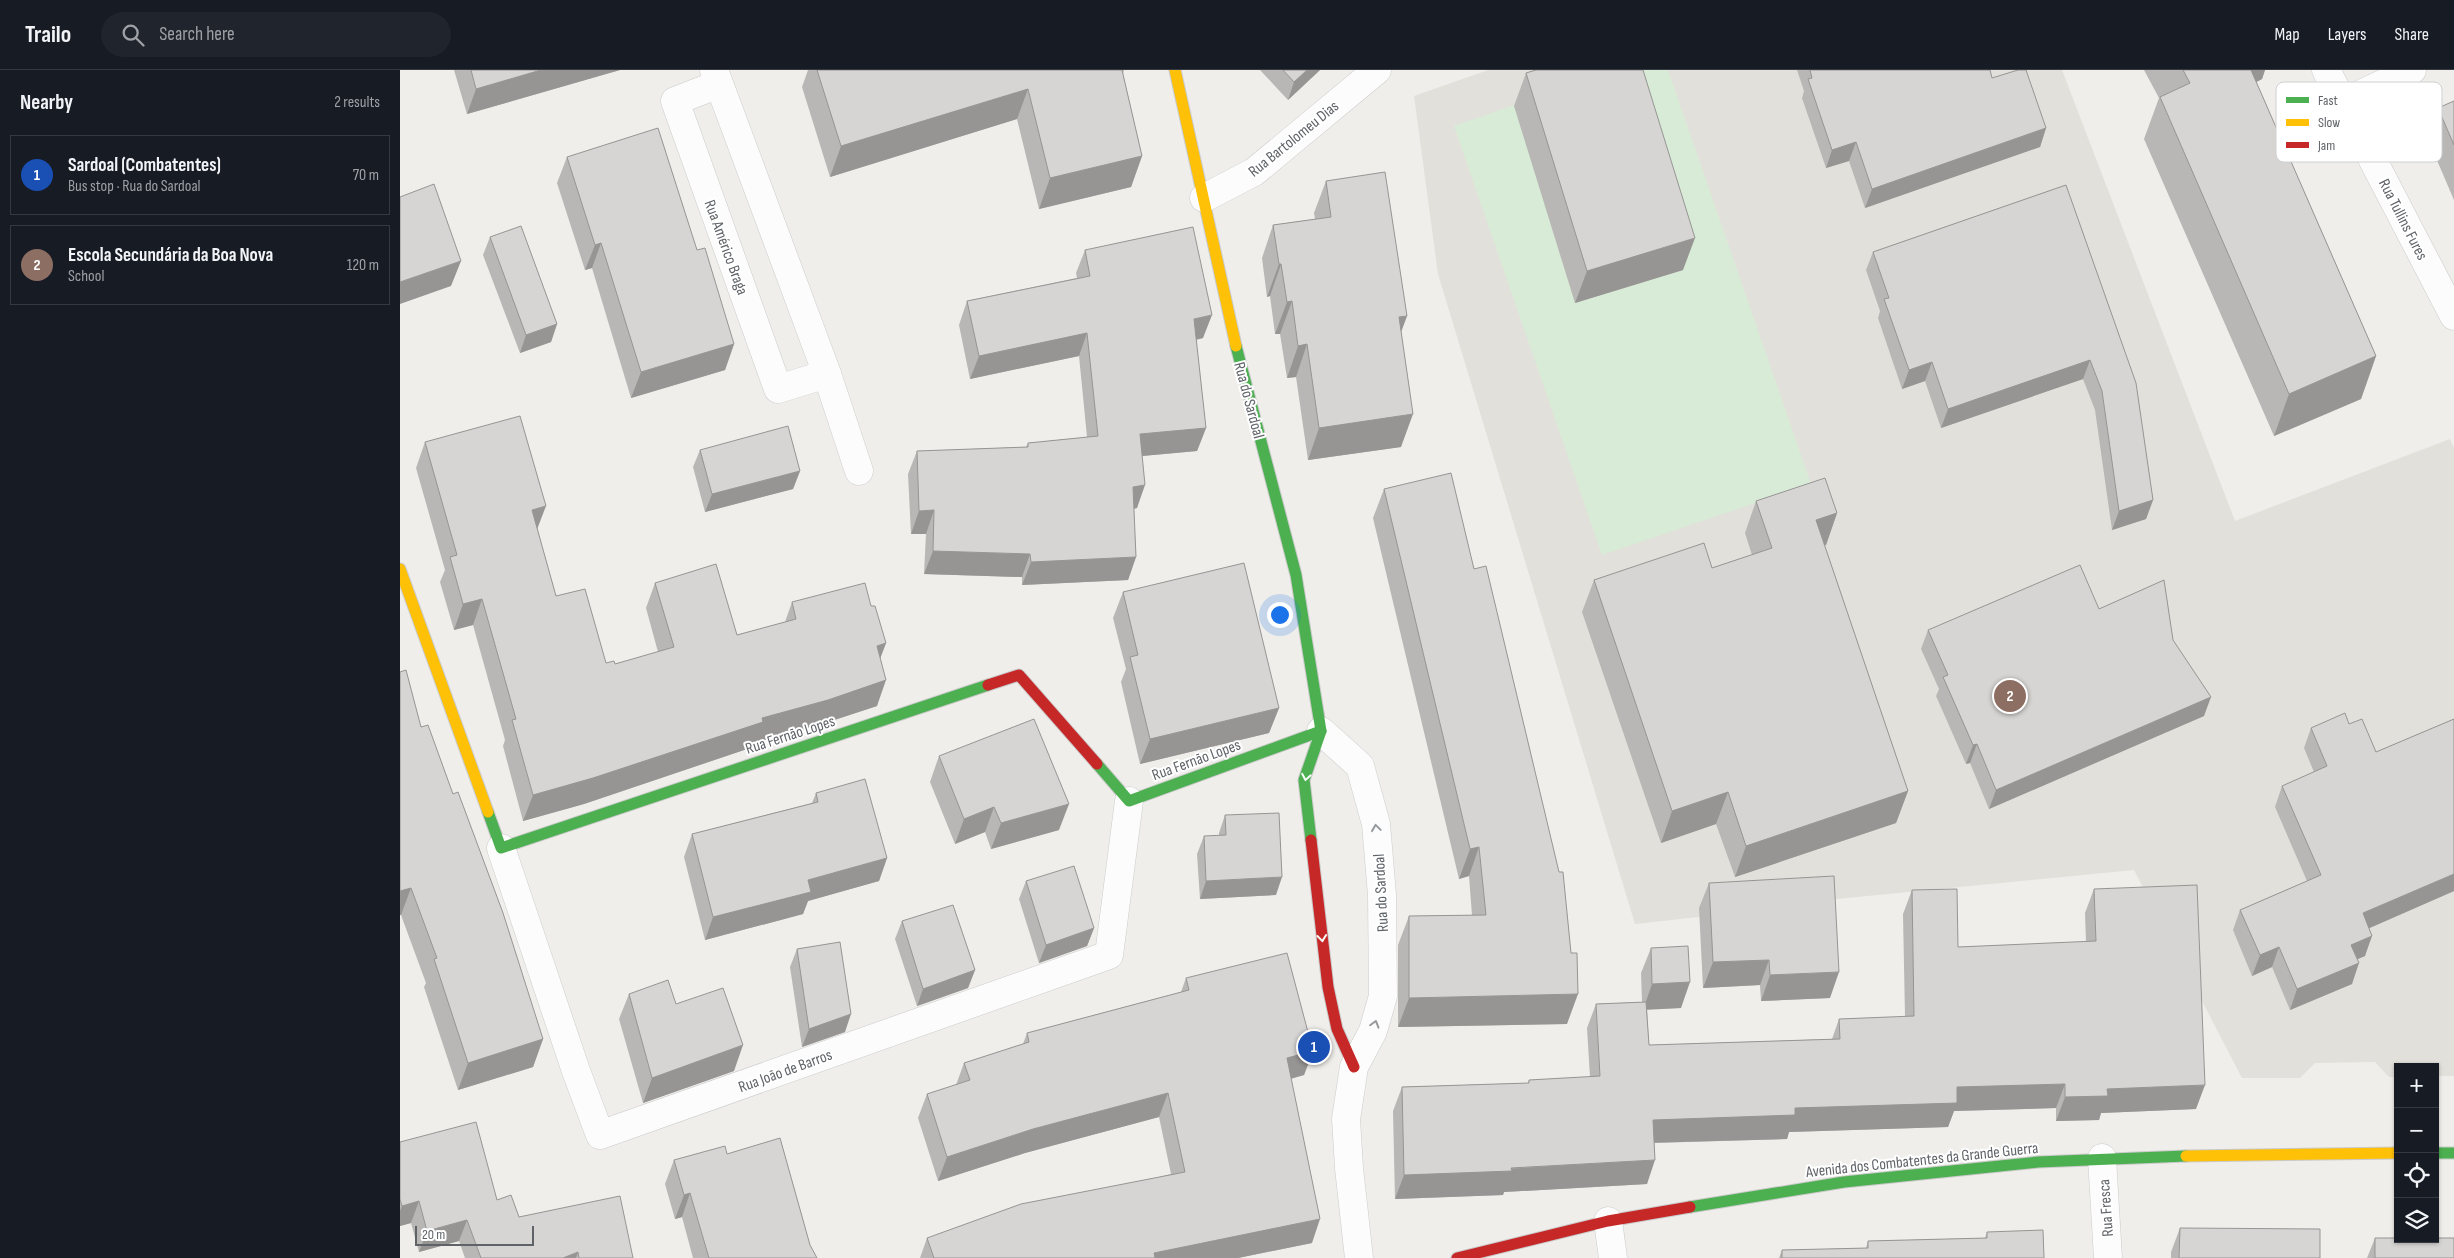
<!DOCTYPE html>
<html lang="en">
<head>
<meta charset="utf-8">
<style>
  body { margin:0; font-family:"Sofia Sans Condensed",sans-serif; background:#20242c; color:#f1f3f6 }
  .controls { position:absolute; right:15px; bottom:15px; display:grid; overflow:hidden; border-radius:0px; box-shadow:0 1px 4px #0004 }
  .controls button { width:45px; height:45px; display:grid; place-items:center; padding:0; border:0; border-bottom:1px solid #363941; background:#171b24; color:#f1f3f6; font:25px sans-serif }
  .scale { position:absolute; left:15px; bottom:12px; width:119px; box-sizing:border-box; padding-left:5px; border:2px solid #5f6368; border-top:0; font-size:14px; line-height:18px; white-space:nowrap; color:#5f6368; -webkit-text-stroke:4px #fff; paint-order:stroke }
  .you { position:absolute; left:879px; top:544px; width:18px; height:18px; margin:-12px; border:4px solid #fff; border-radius:50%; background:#1a73e8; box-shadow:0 0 0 8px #1a73e833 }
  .badge { display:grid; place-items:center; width:32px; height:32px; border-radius:50%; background:#db2777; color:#fff; font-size:16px; font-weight:700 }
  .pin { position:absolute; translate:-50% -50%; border:2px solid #fff; box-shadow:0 1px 5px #0006 }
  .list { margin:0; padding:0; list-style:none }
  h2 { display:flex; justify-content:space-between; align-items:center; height:65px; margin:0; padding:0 20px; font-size:21px }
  h2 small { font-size:16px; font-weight:400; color:#9ea1a6 }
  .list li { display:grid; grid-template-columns:32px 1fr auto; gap:15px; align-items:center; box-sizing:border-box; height:80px; margin:0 10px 10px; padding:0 10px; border:1px solid #363941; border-radius:0px }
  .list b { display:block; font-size:19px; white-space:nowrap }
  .list p { margin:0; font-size:16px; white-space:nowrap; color:#9ea1a6 }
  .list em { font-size:16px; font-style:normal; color:#9ea1a6 }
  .icon { flex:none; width:28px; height:28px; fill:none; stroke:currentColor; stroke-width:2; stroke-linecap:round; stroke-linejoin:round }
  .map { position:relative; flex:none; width:2054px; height:1188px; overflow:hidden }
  header { display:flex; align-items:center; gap:30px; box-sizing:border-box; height:70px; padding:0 25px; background:#171b24; border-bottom:1px solid #363941 }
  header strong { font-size:24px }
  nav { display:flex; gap:28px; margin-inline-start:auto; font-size:18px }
  .search { width:350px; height:45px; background:#20242c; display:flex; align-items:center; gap:12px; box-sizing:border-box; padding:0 18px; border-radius:28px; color:#9ea1a6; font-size:19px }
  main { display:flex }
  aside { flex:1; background:#171b24 }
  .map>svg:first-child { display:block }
  .education { fill:#e2e0da }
  .green { fill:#d8ebd6 }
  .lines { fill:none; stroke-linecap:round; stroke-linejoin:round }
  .street-casing { stroke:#cbcccc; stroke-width:29 }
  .fast-casing { stroke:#cacacb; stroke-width:13 }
  .slow-casing { stroke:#cacacb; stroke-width:13 }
  .jam-casing { stroke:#cacacb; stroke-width:13 }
  .street { stroke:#fdfcfc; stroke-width:28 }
  .fast { stroke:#4caf50; stroke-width:11 }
  .slow { stroke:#ffc107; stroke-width:11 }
  .jam { stroke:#c62828; stroke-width:11 }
  .wall { fill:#b8b7b5 }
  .shaded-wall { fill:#969594 }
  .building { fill:#d6d5d3; stroke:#969594 }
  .oneway { stroke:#f6fbf6 }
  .oneway2 { stroke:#96999c }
  .labels { text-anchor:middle; stroke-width:4; stroke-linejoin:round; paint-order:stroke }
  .street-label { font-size:16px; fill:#5f6368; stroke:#fff }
  .key { fill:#fff; stroke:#cfd0d2; stroke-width:1 }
  .key-label { font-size:14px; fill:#5f6368 }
</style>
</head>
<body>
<header>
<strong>Trailo</strong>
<div class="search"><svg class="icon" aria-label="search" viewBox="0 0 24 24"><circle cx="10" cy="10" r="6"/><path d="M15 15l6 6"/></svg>Search here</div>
<nav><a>Map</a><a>Layers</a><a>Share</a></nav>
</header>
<main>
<aside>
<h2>Nearby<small>2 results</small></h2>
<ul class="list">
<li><span class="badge" style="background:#1a4fb4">1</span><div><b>Sardoal (Combatentes)</b><p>Bus stop · Rua do Sardoal</p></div><em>70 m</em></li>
<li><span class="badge" style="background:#8d6e63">2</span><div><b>Escola Secundária da Boa Nova</b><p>School</p></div><em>120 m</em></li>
</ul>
</aside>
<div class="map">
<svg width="2054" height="1188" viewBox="0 0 2054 1188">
  <rect width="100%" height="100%" fill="#efeeea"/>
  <polygon class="education" points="1088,0 1662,0 1835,451 2050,369 2054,378 2054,1006 2035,1006 2035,997 1998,997 1998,1007 1989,1007 1975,992 1915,993 1900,1008 1842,1008 1734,800 1315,841 1316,845 1235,854 1038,204 1014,26"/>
  <polygon class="green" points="1216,0 1268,0 1411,414 1202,485 1054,56"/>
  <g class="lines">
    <g class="street-casing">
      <g id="street">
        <polyline points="314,0 427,304 459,401"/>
        <polyline points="1926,0 2054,246"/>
        <polyline points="319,14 275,31 378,319 427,304"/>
        <polyline points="1944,32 2012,0"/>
        <polyline points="804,128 854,102 977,0"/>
        <polyline points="921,661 960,696 976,754 982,825 983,926 973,961 954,997 946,1049 949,1098 959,1188"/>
        <polyline points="101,778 176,1001 200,1065 709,885 729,731"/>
        <polyline points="1702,1088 1708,1188"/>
        <polyline points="1208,1151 1213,1188"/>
      </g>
    </g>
    <g class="fast-casing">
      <g id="fast">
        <polyline points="836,276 896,505 921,661 904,710 911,770"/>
        <polyline points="697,694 729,731 921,661"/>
        <polyline points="88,742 101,778 588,615"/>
        <polyline points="2035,1083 2054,1083"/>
        <polyline points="1290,1137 1444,1112 1638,1092 1786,1086"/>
      </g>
    </g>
    <g class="slow-casing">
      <g id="slow">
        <polyline points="775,0 836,276"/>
        <polyline points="0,499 88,742"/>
        <polyline points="1786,1086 1998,1083"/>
      </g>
    </g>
    <g class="jam-casing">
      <g id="jam">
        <polyline points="588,615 619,605 697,694"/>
        <polyline points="911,770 928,917 937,959 954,997"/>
        <polyline points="1057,1188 1208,1151 1290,1137"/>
      </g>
    </g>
    <use href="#street" class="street"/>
    <use href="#fast" class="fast"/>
    <use href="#slow" class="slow"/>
    <use href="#jam" class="jam"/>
  </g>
  <g class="wall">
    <polygon points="54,0 220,0 67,44"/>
    <polygon points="408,0 724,0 723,4 742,86 731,117 639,139 617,49 430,107 402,17"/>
    <polygon points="860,0 920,0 888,30"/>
    <polygon points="1397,0 1590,0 1592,8 1646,58 1640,77 1465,138 1449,91 1426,98 1402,28 1404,21"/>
    <polygon points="1744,0 1865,0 1862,9 1856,12 1976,286 1961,329 1874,366 1744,69 1759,28"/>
    <polygon points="1126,3 1283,200 1175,233 1114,36"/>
    <polygon points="2054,31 2054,130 2027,67 2038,38"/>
    <polygon points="167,87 297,180 334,274 325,300 231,328 192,198 185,200 157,113"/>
    <polygon points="926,111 1007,246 1001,262 1001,377 908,390 896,307 887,308 880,264 875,264 870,226 867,227 862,188 873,155 915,149 914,143"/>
    <polygon points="1666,115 1753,430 1746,449 1712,460 1695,340 1683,309 1541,358 1525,311 1502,319 1478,248 1480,241 1466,200 1473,182"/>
    <polygon points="90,167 157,254 151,272 120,283 83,185"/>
    <polygon points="685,180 803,268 796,270 806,358 797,381 742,386 737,438 734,439 736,487 728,510 622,515 622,507 524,504 526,464 511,464 508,404 517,381 626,377 628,373 687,367 679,286 570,309 559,255 567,231 677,208 676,203"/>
    <polygon points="25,372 137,459 156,526 206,593 215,594 258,582 246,538 255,513 337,565 385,552 392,532 471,536 486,573 480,589 477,636 419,655 355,673 353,677 184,734 123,751 103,676 105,670 73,555 54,560 40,512 45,500 16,398"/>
    <polygon points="300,380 400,401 393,419 305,442 293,397"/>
    <polygon points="984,419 1167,954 998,957 998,875 1009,846 1072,845 1069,806 1059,809 973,448"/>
    <polygon points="1356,431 1437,443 1426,475 1424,475 1508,721 1496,753 1335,807 1316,754 1261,773 1182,542 1194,510 1312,498 1352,485 1345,463"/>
    <polygon points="723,522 879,638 869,663 740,694 721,612 726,599 713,548"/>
    <polygon points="1699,539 1773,570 1804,646 1589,739 1570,693 1566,694 1536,626 1539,619 1521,579 1528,560"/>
    <polygon points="0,602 21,657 53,724 143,969 133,997 58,1020 24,917 26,913 1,845 0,845"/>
    <polygon points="2054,649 2054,821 1969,858 1965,886 1957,889 1952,914 1890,940 1872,897 1852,906 1833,860 1840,840 1907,811 1875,737 1882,716 1914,702 1904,678 1911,658 1949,654 1976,682"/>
    <polygon points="539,686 659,760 591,779 585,762 555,774 530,712"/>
    <polygon points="416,723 487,788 479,811 408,831 403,844 305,870 284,787 292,764 412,733"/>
    <polygon points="825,745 876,825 800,829 797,784 804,766 819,766 819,763"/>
    <polygon points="626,811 694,858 687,876 639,893 619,829"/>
    <polygon points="1309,813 1430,928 1361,931 1360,915 1303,918 1299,838"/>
    <polygon points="1694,819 1796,1039 1701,1043 1699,1050 1656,1051 1656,1038 1554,1041 1548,1057 1389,1062 1387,1069 1254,1073 1247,1114 1104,1122 1103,1125 995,1129 993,1041 1002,1017 1128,1013 1129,1010 1190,1007 1187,958 1196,934 1242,932 1241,903 1251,878 1281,938 1247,939 1249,975 1432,969 1439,949 1505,947 1503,844 1512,820 1558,877 1686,872 1685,843"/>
    <polygon points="502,851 575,900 568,918 517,936 495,869"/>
    <polygon points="397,879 445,962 402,977 390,897"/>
    <polygon points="786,908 913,981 904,1005 891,1009 912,1173 838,1188 520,1188 527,1168 771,1104 759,1047 625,1083 538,1111 518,1048 527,1024 556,1015 564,993 623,974 627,963 781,922"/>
    <polygon points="229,924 276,934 334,1001 243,1033 219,949"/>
    <polygon points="0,1072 97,1130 119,1147 233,1188 65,1188 59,1171 19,1182 11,1153 0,1156"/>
    <polygon points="327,1084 410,1175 417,1188 293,1188 282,1147 275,1149 265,1114 274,1090"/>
    <polygon points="1780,1158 1920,1188 1771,1188 1771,1182"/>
    <polygon points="1587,1162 1644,1188 1379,1188 1382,1180 1466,1178 1468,1171 1585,1168"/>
    <polygon points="1975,1168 2054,1188 1967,1188"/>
  </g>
  <g class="shaded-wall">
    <polygon points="141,0 220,0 67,44 76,19"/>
    <polygon points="907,0 920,0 888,30 894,12"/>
    <polygon points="1838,0 1865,0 1862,9 1828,27"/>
    <polygon points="628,19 617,49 430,107 441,76"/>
    <polygon points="1646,58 1640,77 1465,138 1472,119"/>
    <polygon points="1456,72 1449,91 1426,98 1432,80"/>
    <polygon points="742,86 731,117 639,139 650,108"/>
    <polygon points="1295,168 1283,200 1175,233 1187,201"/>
    <polygon points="201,173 192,198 185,200 195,175"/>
    <polygon points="61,191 51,216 0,234 0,212"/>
    <polygon points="879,194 881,194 870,226 867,227"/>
    <polygon points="892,231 880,264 875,264 887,232"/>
    <polygon points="812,245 803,268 785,272 794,249"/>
    <polygon points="1007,246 995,278 999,247"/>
    <polygon points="157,254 151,272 120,283 126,265"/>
    <polygon points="687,263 679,286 570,309 579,286"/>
    <polygon points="334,274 325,300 231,328 241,302"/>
    <polygon points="907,274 896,307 887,308 898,276"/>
    <polygon points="1976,286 1961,329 1874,366 1889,324"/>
    <polygon points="1690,290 1683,309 1541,358 1548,339"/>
    <polygon points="1532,292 1525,311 1502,319 1509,300"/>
    <polygon points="1013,344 1001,377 908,390 919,358"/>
    <polygon points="806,358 797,381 731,387 740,364"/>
    <polygon points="400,401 393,419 305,442 312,424"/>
    <polygon points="745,415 737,438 724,440 733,417"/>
    <polygon points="1753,430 1746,449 1712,460 1719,441"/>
    <polygon points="146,436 136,462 132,440"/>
    <polygon points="534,440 526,464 511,464 519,441"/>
    <polygon points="1437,443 1426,475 1404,482 1416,450"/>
    <polygon points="533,481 630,484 622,507 524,504"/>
    <polygon points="736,487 728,510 622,515 631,492"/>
    <polygon points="82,529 73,555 54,560 63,534"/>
    <polygon points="486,573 476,599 477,576"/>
    <polygon points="486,610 477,636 419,655 355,673 353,677 184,734 123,751 133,725 362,648"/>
    <polygon points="1811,627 1804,646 1589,739 1596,720"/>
    <polygon points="879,638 869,663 740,694 750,669"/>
    <polygon points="1577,674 1570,693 1566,694 1573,675"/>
    <polygon points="1508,721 1496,753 1335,807 1346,776"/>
    <polygon points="1328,722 1316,754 1261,773 1272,741"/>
    <polygon points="669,734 659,760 591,779 601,753"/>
    <polygon points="594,737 585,762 555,774 564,749"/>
    <polygon points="1079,777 1069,806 1059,809 1070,779"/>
    <polygon points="487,788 479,811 408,831 403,844 305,870 313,847 408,810"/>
    <polygon points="2054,804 2054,821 1956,864 1963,843"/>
    <polygon points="882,807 876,825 800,829 806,811"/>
    <polygon points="11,818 1,845 0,845 0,821"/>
    <polygon points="694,858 687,876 639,893 646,875"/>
    <polygon points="1972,866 1965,886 1944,895 1951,875"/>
    <polygon points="1879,877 1872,897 1852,906 1860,885"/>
    <polygon points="1369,890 1360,915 1303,918 1313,892"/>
    <polygon points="1959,893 1952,914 1890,940 1897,919"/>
    <polygon points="575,900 568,918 517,936 523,919"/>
    <polygon points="1439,902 1430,928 1361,931 1370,905"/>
    <polygon points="1290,912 1281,938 1243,940 1252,914"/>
    <polygon points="1178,924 1167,954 998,957 1009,928"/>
    <polygon points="451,944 445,962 402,977 409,959"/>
    <polygon points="143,969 133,997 58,1020 68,993"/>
    <polygon points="343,975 334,1001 243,1033 252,1008"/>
    <polygon points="913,981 904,1005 878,1012 887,988"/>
    <polygon points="1665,1014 1656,1038 1554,1041 1548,1057 1389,1062 1387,1069 1244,1073 1253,1050 1395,1038 1557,1017"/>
    <polygon points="1805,1015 1796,1039 1701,1043 1699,1050 1656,1051 1665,1027 1707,1019"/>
    <polygon points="768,1023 759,1047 625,1083 538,1111 547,1087 633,1059"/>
    <polygon points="1255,1090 1247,1114 1104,1122 1103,1125 995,1129 1004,1105"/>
    <polygon points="290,1123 282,1147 275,1149 284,1125"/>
    <polygon points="19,1131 11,1153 0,1156 0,1141 2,1136"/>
    <polygon points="920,1149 912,1173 838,1188 752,1188 754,1183"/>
    <polygon points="67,1150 59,1171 19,1182 27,1161"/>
    <polygon points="178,1182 176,1188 163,1188"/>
  </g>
  <g class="building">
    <polygon points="71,0 141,0 76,19"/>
    <polygon points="417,0 722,0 742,86 650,108 628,19 441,76"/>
    <polygon points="883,0 907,0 894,12"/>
    <polygon points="1136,0 1243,0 1295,168 1187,201 1126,3"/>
    <polygon points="1410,0 1590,0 1592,8 1618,0 1626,0 1646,58 1472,119 1456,72 1432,80 1408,9 1412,8"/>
    <polygon points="1783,0 1851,0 1976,286 1889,324 1760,27 1790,13"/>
    <polygon points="2054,31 2054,75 2038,38"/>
    <polygon points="258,58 297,180 305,178 334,274 241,302 201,173 195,175 167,87"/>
    <polygon points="985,102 1007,246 999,247 1013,344 919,358 907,274 898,276 892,231 887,232 881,194 879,194 873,155 931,147 926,111"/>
    <polygon points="34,114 61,191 0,212 0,127"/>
    <polygon points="1666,115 1736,313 1753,430 1719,441 1702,321 1690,290 1548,339 1532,292 1509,300 1484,229 1489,228 1473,182"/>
    <polygon points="121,156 157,254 126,265 90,167"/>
    <polygon points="793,157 812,245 794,249 806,358 740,364 745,415 733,417 736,487 631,492 630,484 533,481 534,440 519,441 517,381 628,377 628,373 698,366 687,263 579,286 567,231 690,206 685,180"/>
    <polygon points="120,346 146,436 132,440 156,526 185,519 206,593 214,591 215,594 274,577 255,513 316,494 337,565 396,549 392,532 465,513 471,536 475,536 486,573 477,576 486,610 428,630 362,648 363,652 193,708 133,725 112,650 116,649 82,529 63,534 50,487 57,485 25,372"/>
    <polygon points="388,356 400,401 312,424 300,380"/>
    <polygon points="1051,403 1074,499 1086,496 1159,802 1163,802 1171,883 1177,883 1178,924 1009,928 1009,846 1086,845 1079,777 1070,779 984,419"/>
    <polygon points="1425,408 1437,443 1416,450 1508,721 1346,776 1328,722 1272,741 1194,510 1304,473 1312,498 1372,478 1356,431"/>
    <polygon points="844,493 879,638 750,669 730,587 738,585 723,522"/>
    <polygon points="1680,495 1699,539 1764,510 1773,570 1811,627 1596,720 1577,674 1573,675 1543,607 1548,605 1528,560"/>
    <polygon points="6,600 21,657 28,655 53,724 58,722 103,843 143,969 68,993 34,889 37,888 11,818 0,821 0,602"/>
    <polygon points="1945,643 1949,654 1962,649 1976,682 2054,649 2054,804 1963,843 1972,866 1951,875 1959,893 1897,919 1879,877 1860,885 1840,840 1921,805 1882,716 1927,696 1911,658"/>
    <polygon points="634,649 669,734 601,753 594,737 564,749 539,686"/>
    <polygon points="465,709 487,788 408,810 411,822 313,847 292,764 418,732 416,723"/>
    <polygon points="879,743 882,807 806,811 804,766 826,765 825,745"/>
    <polygon points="674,796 694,858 646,875 626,811"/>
    <polygon points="1434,806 1439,902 1370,905 1369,890 1313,892 1309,813"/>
    <polygon points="1797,815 1805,1015 1707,1019 1708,1026 1665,1027 1665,1014 1557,1017 1557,1033 1395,1038 1395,1045 1253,1050 1255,1090 1111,1098 1112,1101 1004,1105 1002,1017 1129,1013 1129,1010 1200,1006 1196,934 1246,932 1249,975 1440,969 1439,949 1514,946 1512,820 1557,819 1558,877 1696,871 1694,819"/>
    <polygon points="553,835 575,900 523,919 502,851"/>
    <polygon points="440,872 451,944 409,959 397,879"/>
    <polygon points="1288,876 1290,912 1252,914 1251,878"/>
    <polygon points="887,883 913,981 887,988 920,1149 754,1183 755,1188 534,1188 527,1168 621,1134 785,1102 768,1023 633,1059 547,1087 527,1024 570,1010 564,993 629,972 627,963 789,920 786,908"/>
    <polygon points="268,910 276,934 323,918 343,975 252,1008 229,924"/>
    <polygon points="76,1052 97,1130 111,1125 119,1147 220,1126 233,1188 179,1188 178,1182 163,1188 81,1188 67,1150 27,1161 19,1131 2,1136 0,1129 0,1072"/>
    <polygon points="380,1068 410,1175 417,1188 309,1188 290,1123 284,1125 274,1090 325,1076 327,1084"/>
    <polygon points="1780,1158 1920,1159 1920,1188 1779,1188"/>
    <polygon points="1643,1160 1644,1188 1382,1188 1382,1180 1468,1178 1468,1171 1587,1168 1587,1162"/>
    <polygon points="1975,1168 1998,1168 1998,1169 2035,1169 2035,1168 2054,1168 2054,1188 1975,1188"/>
  </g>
  <defs><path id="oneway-chevron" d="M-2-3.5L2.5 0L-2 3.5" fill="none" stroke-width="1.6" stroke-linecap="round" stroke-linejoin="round" transform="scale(1.25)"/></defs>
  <g class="oneway">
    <use href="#oneway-chevron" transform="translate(906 707) rotate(100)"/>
    <use href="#oneway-chevron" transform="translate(922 868) rotate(84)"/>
  </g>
  <g class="oneway2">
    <use href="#oneway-chevron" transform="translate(976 758) rotate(-98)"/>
    <use href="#oneway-chevron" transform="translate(975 954) rotate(-74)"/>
  </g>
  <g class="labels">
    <g class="street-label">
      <text transform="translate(893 68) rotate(-39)" y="6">Rua Bartolomeu Dias</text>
      <text transform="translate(2004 149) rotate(63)" y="6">Rua Tullins Fures</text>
      <text transform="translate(327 177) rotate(70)" y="6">Rua Américo Braga</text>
      <text transform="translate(850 330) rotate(75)" y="6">Rua do Sardoal</text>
      <text transform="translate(390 664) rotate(-18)" y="6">Rua Fernão Lopes</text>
      <text transform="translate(796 689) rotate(-20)" y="6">Rua Fernão Lopes</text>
      <text transform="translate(980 823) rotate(-93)" y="6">Rua do Sardoal</text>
      <text transform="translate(385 1000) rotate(-20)" y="6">Rua João de Barros</text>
      <text transform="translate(1522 1089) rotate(-6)" y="6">Avenida dos Combatentes da Grande Guerra</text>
      <text transform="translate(1705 1138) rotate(-94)" y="6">Rua Fresca</text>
    </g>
  </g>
  <rect x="1876" y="12" width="166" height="80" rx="8" class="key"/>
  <rect x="1886" y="27" width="23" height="6" fill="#4caf50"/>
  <rect x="1886" y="49" width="23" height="7" fill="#ffc107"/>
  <rect x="1886" y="72" width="23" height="6" fill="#c62828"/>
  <g class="key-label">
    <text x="1918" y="35">Fast</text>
    <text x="1918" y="57">Slow</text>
    <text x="1918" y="80">Jam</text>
  </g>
</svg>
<div class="controls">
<button>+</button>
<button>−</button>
<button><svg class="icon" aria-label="locate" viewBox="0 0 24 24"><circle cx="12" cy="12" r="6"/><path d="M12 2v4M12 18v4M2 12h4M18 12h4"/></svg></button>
<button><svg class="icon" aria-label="layers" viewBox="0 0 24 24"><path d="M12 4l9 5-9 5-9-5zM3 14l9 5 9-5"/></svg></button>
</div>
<div class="scale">20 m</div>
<div class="you"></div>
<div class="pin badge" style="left:914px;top:977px;background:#1a4fb4">1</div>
<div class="pin badge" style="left:1610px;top:626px;background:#8d6e63">2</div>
</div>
</main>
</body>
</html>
